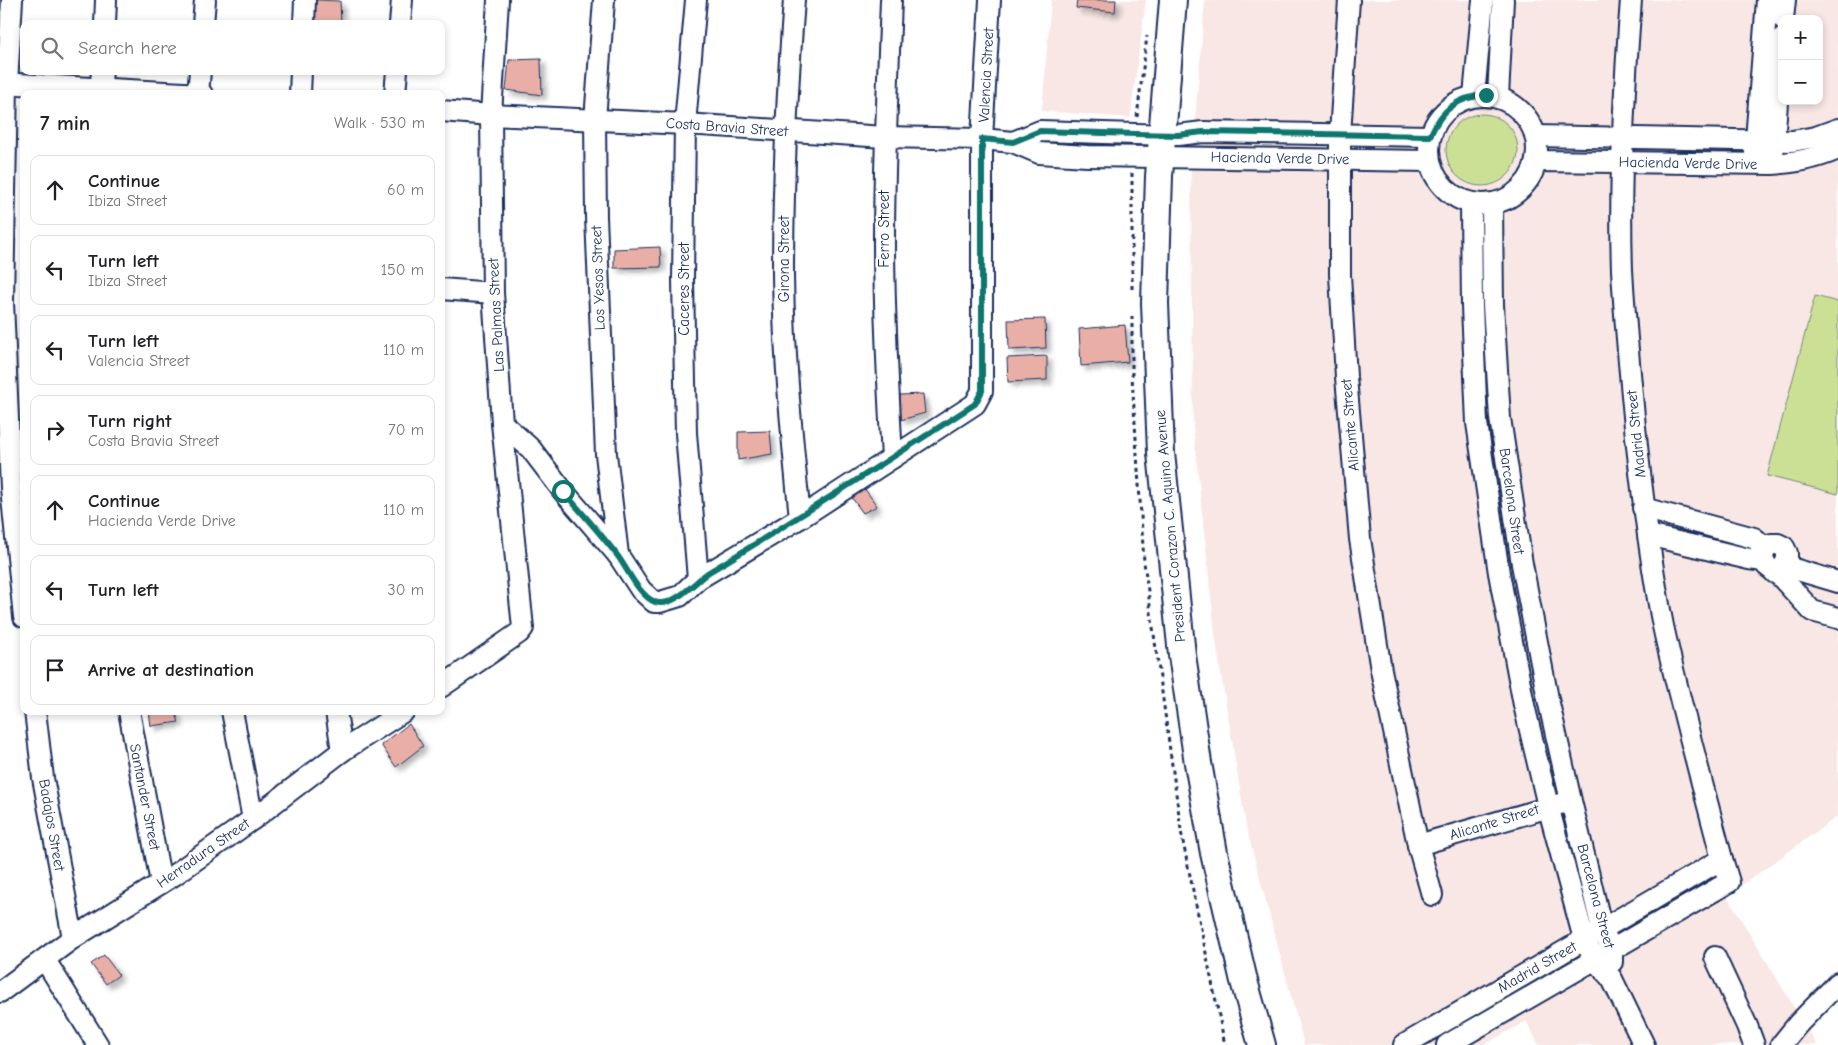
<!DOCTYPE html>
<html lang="en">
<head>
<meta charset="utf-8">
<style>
  body { margin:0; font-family:"Comic Neue",sans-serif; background:#f6f6f6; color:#202124 }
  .controls { position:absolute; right:15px; top:15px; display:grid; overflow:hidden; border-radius:10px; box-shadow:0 2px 8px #0003 }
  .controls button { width:45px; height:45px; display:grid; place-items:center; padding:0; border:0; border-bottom:1px solid #e0e0e0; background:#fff; color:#202124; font:25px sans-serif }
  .stop { position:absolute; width:15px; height:15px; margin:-11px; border:4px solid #0f766e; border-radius:50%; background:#fff }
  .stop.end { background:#0f766e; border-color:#fff; box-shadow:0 1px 5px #0008 }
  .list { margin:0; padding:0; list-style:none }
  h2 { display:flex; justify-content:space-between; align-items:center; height:65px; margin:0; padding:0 20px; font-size:21px }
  h2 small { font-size:16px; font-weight:400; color:#757577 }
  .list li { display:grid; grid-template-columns:32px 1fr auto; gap:15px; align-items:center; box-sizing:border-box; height:70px; margin:0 10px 10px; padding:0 10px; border:1px solid #e0e0e0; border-radius:10px }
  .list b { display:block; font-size:19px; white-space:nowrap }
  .list p { margin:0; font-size:16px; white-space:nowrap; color:#757577 }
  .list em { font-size:16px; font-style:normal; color:#757577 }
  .icon { flex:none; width:28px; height:28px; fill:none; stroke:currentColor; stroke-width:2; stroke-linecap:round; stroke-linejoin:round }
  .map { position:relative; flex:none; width:1838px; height:1045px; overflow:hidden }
  .search { position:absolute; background:#fff; box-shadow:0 2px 8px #0003; left:20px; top:20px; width:425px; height:55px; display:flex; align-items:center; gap:12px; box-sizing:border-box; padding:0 18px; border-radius:10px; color:#757577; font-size:19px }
  .panel { position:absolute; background:#fff; box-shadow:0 2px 8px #0003; left:20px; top:90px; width:425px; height:625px; border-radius:10px }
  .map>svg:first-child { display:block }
  .built { fill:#f8e7e4; fill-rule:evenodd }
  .green { fill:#cce095; stroke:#74887a }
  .building { fill:#e9afa6; stroke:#1b2f5e; filter:url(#shadow) }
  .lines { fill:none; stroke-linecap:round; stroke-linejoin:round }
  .minor-casing { stroke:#1b2f5e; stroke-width:24 }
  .major-casing { stroke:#1b2f5e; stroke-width:30 }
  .path { stroke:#1b2f5e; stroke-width:3; stroke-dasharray:4 4; stroke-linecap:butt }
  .minor { stroke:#fff; stroke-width:20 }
  .major { stroke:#fff; stroke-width:26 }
  .route { stroke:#0f766e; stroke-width:6 }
  .labels { text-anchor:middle; stroke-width:5; stroke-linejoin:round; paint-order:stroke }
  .street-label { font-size:15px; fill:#1b2f5e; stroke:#fff }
</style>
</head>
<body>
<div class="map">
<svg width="1838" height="1045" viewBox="0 0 1838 1045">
  <defs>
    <filter id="shadow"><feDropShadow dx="4.5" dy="4.5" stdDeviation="2.5" flood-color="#0004"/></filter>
  </defs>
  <rect width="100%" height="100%" fill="#fff"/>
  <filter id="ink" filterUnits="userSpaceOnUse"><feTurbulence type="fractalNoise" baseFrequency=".02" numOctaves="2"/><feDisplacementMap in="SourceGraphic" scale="10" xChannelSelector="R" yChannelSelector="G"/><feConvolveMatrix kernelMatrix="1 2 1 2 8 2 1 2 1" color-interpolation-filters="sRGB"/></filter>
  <g filter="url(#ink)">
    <g class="built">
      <polygon points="1051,0 1146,0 1130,118 1042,111"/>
      <path d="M 1205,0 L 1838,0 L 1838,816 L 1727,896 L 1817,1045 L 1539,1045 L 1526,1021 L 1484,1045 L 1304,1045 L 1246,826 L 1216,643 L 1193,426 L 1191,171 ZM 1782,19 L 1819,19 L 1819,101 L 1782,101 Z"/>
    </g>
    <g class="green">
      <circle cx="1482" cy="150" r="36"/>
      <polygon points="1815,296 1838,302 1838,494 1767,476"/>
    </g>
    <g class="building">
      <polygon points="316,0 340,1 341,23 314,21"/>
      <polygon points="1077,0 1116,0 1115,12 1076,8"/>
      <polygon points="541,59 542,95 506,90 509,60"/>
      <polygon points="1042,138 1054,138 1054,147 1041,146"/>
      <polygon points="660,247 661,267 614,268 614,249"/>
      <polygon points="1045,319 1046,348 1009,350 1008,320"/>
      <polygon points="1125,325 1128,362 1081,366 1079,329"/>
      <polygon points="1047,356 1047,380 1008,382 1007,358"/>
      <polygon points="923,394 925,413 901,420 900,395"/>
      <polygon points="770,431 772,454 738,460 738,432"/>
      <polygon points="865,489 877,506 863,513 852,498"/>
      <polygon points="149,711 175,711 179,722 151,726"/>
      <polygon points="409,724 423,746 396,767 381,745"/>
      <polygon points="104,955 119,975 106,984 91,964"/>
    </g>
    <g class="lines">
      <g class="minor-casing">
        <g id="minor">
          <polyline points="12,0 7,84 3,302 11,488 24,617"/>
          <polyline points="604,0 595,120 596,217 606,454 618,555"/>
          <polyline points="696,0 685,124 683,280 686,433 698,579"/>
          <path d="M 794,0 C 787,92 783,184 783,276 C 784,357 792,438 800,518"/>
          <path d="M 891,0 C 888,81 884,161 884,242 C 884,314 888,386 892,458"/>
          <polyline points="1349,0 1340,134 1340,275 1346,377 1360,539 1381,670 1418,845 1432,895"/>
          <polyline points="1783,19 1785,0"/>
          <polyline points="105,24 106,0"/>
          <polyline points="203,24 205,0"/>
          <polyline points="304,24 305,0"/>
          <polyline points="400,24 402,0"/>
          <polyline points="0,83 202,94"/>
          <polyline points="100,94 102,71"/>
          <polyline points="198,94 200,71"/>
          <polyline points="300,94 301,71"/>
          <polyline points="395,94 397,71"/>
          <circle cx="1483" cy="150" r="54"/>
          <polyline points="1474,96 1483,0"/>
          <polyline points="1498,97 1503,0"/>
          <polyline points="441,111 491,115 685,124 885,137 982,139 1013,142 1039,153 1087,156 1429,161"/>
          <polyline points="1535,136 1792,141 1816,137 1838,129"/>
          <polyline points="1013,142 1040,131 1135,134 1178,135 1203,132 1430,136"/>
          <polyline points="1755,153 1767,0"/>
          <polyline points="1773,155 1782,38"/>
          <path d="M 1536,161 L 1772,164 C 1797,162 1815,159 1838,149"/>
          <polyline points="1471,203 1472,306 1477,423 1499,573 1524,705 1548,806 1584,939 1595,960 1612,979 1644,1045"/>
          <polyline points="1492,204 1493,305 1500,418 1522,564 1548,699 1571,801 1602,929 1612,950 1612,962"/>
          <polyline points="441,289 493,293"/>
          <polyline points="502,423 531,449 563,491 618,555 641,590 654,602 660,602 680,596 698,579 800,518 975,404 982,391 982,139 990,0"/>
          <polyline points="1643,508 1754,538 1766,548"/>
          <polyline points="1648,535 1749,559 1764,561"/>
          <polyline points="1784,566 1838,582"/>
          <polyline points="1775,573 1784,566 1787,559 1787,553 1784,547 1778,544 1771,544 1766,548 1763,554 1764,561 1767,566 1781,577 1812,611 1838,618"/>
          <polyline points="441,687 519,633 523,628 502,423 493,293 491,115 498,0"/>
          <polyline points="35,711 43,778 73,938"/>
          <polyline points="129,711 161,883"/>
          <polyline points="232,711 253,819"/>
          <polyline points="336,711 342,751"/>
          <polyline points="1418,845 1560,804"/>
          <polyline points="1715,957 1747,1026 1754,1045"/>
          <polyline points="45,960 98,1045"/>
          <polyline points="0,992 73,938 174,875 253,819 342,751 404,711"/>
          <polyline points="1404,1045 1722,859"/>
          <path d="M 1447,1045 L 1729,882 L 1722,859 C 1702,782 1680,704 1663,626 C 1650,560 1642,494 1635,427 C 1630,375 1625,323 1622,270 C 1619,180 1624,90 1631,0"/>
          <polyline points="1781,1045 1798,1024 1838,983"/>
        </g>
      </g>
      <g class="major-casing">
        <polyline id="major" points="1173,0 1159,176 1155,303 1161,453 1182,655 1198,763 1214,853 1244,981 1262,1045"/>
      </g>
      <g class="path">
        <polyline points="1137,117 1147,36"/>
        <polyline points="1132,173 1132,289"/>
        <polyline points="1132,316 1132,377 1144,562 1182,837 1225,1045"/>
      </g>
      <use href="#minor" class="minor"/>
      <use href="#major" class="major"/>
    </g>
  </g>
  <g class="lines" filter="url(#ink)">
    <path class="route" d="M 563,491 C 581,512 600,533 617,555 C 627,568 639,596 655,602 C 673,609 695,581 709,572 C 799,518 887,461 975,404 L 982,391 L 982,139 L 1013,142 L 1040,131 L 1135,134 L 1178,135 L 1203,132 L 1430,136 C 1442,109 1457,97 1486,95"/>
  </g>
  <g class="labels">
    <g class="street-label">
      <text transform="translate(986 75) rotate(-87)" y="5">Valencia Street</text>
      <text transform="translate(727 127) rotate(4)" y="5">Costa Bravia Street</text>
      <text transform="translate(1280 158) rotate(1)" y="5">Hacienda Verde Drive</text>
      <text transform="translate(1688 163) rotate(1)" y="5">Hacienda Verde Drive</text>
      <text transform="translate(884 229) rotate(-90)" y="5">Ferro Street</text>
      <text transform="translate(784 259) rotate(-90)" y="5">Girona Street</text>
      <text transform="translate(598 278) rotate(-92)" y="5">Los Yesos Street</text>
      <text transform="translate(684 289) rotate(-90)" y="5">Caceres Street</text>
      <text transform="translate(496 315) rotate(-93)" y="5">Las Palmas Street</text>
      <text transform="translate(1350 425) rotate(-95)" y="5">Alicante Street</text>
      <text transform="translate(1636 434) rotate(-96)" y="5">Madrid Street</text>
      <text transform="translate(1512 501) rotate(82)" y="5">Barcelona Street</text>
      <text transform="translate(1170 526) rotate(-95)" y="5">President Corazon C. Aquino Avenue</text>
      <text transform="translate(145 797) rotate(79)" y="5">Santander Street</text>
      <text transform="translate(1494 822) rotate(-17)" y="5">Alicante Street</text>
      <text transform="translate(52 825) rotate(80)" y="5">Badajos Street</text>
      <text transform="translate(203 853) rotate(-35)" y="5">Herradura Street</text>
      <text transform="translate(1596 896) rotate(75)" y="5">Barcelona Street</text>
      <text transform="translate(1537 967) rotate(-30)" y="5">Madrid Street</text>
    </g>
  </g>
</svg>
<div class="controls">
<button>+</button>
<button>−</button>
</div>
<div class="stop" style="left:563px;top:491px"></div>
<div class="stop end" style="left:1486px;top:95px"></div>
<div class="search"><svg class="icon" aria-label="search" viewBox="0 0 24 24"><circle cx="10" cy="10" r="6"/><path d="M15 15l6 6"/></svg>Search here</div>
<section class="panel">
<h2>7 min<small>Walk · 530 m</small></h2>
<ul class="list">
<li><svg class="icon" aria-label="ahead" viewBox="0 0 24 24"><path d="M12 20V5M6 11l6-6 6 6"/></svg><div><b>Continue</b><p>Ibiza Street</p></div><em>60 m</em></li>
<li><svg class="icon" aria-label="left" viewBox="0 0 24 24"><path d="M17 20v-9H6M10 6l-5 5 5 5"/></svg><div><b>Turn left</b><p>Ibiza Street</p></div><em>150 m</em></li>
<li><svg class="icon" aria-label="left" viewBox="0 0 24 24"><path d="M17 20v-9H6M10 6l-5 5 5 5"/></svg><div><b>Turn left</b><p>Valencia Street</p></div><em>110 m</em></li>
<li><svg class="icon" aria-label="right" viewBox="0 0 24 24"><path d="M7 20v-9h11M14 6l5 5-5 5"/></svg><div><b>Turn right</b><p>Costa Bravia Street</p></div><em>70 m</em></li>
<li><svg class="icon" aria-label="ahead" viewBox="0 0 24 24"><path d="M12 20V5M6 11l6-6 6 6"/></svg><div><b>Continue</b><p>Hacienda Verde Drive</p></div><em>110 m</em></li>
<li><svg class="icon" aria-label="left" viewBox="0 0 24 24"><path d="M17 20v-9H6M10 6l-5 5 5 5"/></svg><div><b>Turn left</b></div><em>30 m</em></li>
<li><svg class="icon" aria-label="arrive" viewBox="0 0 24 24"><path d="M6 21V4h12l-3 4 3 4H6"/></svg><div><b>Arrive at destination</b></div></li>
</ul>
</section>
</div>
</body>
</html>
